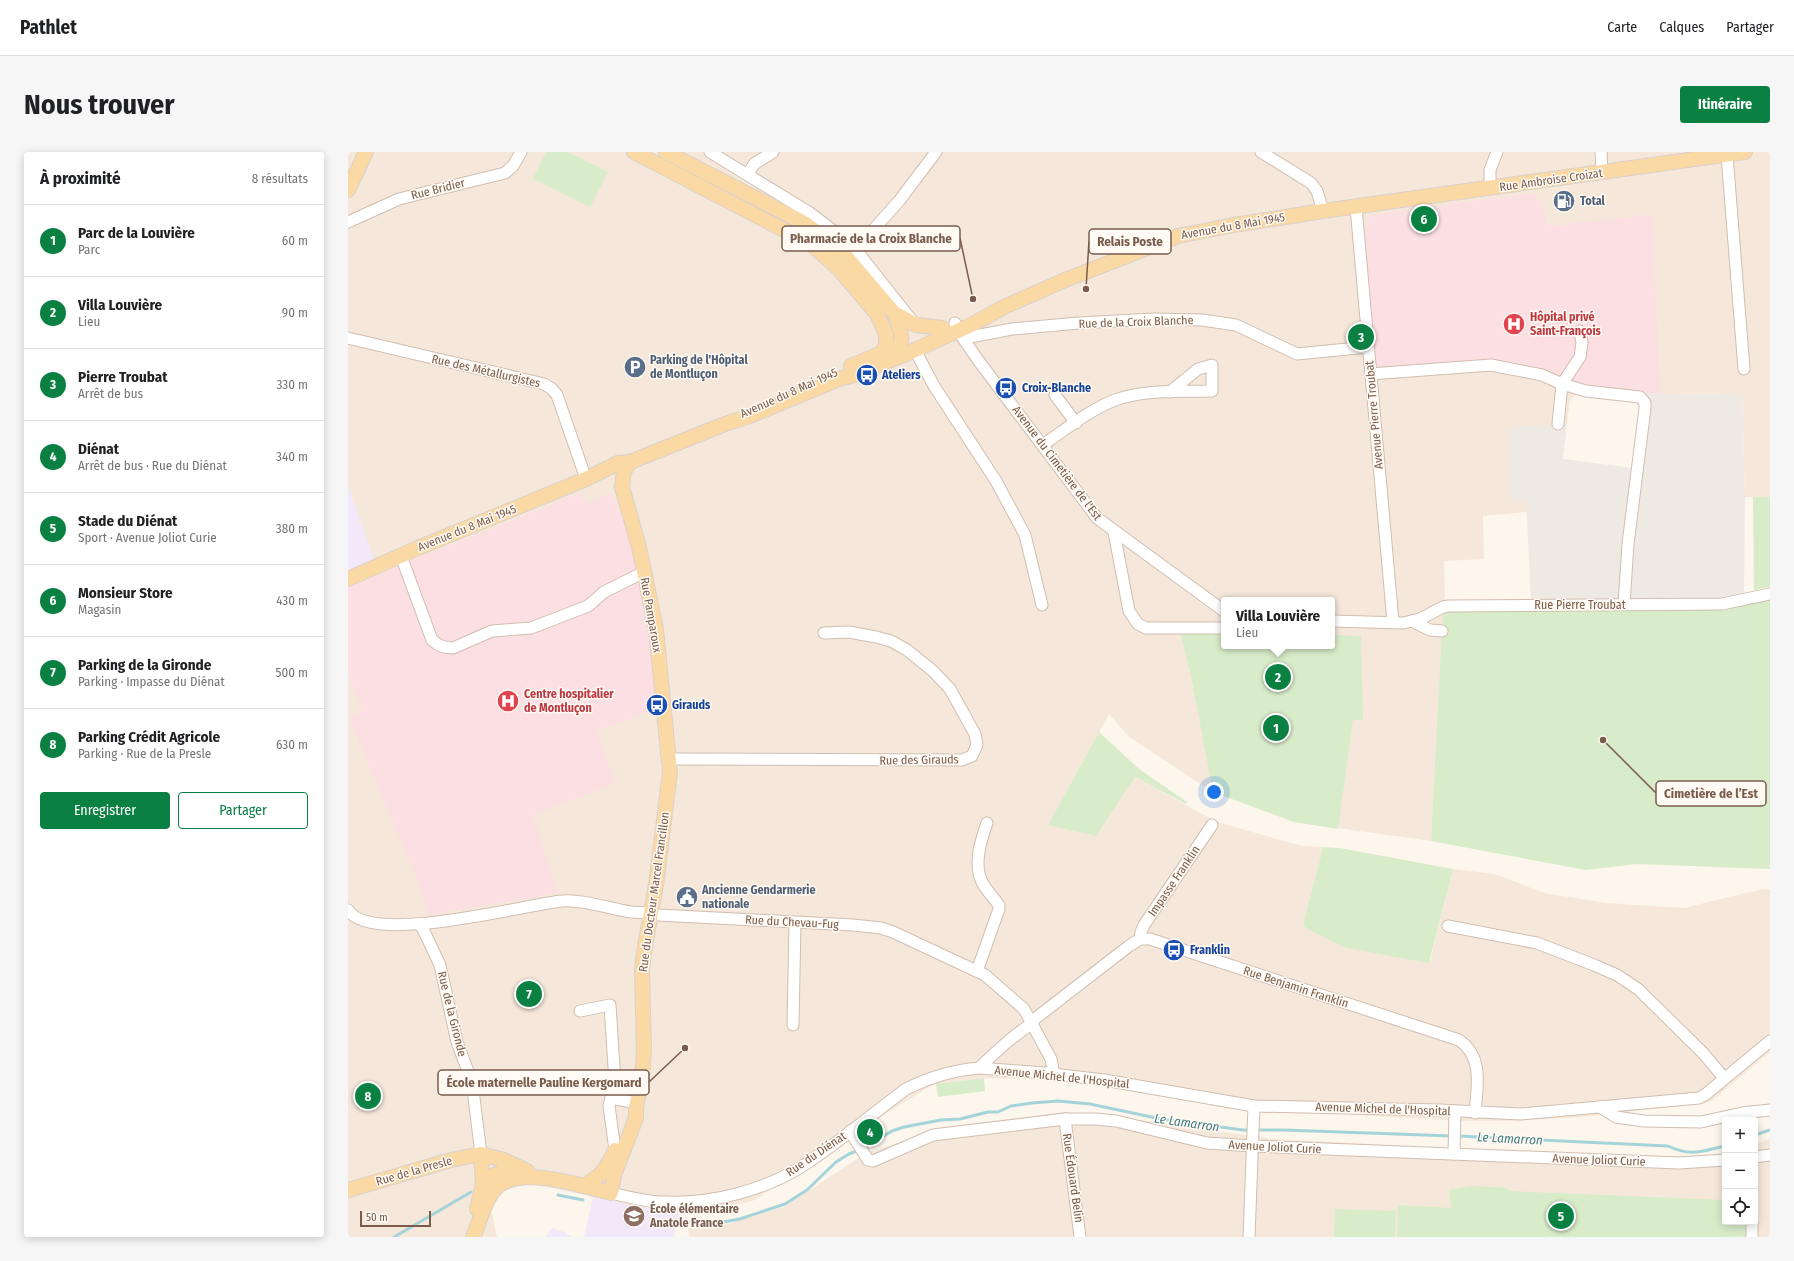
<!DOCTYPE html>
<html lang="fr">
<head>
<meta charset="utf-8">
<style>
  body { margin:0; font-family:"Fira Sans Condensed",sans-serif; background:#f6f6f6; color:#202124 }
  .controls { position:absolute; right:12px; bottom:12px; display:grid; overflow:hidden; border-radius:4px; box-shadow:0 2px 10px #0003 }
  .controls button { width:36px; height:36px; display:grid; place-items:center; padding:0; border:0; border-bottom:1px solid #e0e0e0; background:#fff; color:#202124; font:20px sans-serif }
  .scale { position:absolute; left:12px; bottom:10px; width:71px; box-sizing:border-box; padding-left:4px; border:2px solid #7a5c4d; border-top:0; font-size:11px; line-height:14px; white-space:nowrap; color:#7a5c4d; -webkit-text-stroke:3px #fffaf3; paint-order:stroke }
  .you { position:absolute; left:866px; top:640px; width:14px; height:14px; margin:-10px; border:3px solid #fff; border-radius:50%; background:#1a73e8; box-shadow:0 0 0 6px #1a73e833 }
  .badge { display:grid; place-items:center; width:26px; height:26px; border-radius:50%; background:#0b8043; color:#fff; font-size:13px; font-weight:700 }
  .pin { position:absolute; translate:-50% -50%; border:2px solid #fff; box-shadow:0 1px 4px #0006 }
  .popup { position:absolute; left:873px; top:445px; width:114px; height:52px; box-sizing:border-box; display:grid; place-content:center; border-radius:4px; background:#fff; filter:drop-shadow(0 1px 3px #0005); font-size:13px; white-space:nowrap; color:#757577 }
  .popup b { font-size:15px; color:#202124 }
  .popup::after { content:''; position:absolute; left:50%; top:100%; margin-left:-8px; border:8px solid transparent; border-top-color:#fff }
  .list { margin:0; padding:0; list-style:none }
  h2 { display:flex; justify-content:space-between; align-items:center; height:52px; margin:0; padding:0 16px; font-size:17px }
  h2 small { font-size:13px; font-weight:400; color:#757577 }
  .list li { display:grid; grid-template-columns:26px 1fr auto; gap:12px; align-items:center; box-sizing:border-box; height:72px; padding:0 16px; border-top:1px solid #e0e0e0 }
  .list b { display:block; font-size:15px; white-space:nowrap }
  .list p { margin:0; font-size:13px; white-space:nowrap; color:#757577 }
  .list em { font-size:13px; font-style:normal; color:#757577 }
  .actions { display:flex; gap:8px; padding:12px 16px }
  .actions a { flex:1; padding:9px 0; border:1px solid #0b8043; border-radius:4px; text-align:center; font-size:14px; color:#0b8043 }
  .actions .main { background:#0b8043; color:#fff }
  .icon { flex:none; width:22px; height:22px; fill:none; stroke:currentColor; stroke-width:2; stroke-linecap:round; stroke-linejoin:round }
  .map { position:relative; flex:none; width:1422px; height:1085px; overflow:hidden; border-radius:4px }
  header { display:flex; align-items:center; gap:24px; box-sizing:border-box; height:56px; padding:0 20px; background:#fff; border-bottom:1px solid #e0e0e0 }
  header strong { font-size:19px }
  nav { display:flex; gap:22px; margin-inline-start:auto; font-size:14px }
  .intro { display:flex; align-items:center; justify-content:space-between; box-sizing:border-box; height:96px; padding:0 24px }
  h1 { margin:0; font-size:28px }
  .button { padding:10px 18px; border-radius:4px; background:#0b8043; color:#fff; font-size:14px; font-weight:700 }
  main { display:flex; gap:24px; padding:0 24px }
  aside { flex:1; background:#fff; border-radius:4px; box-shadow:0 2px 10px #0003 }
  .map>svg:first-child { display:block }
  .residential { fill:#f5e8da; fill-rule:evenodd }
  .industrial { fill:#efe9e4 }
  .education { fill:#f3e8fa }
  .medical { fill:#fbdfe3 }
  .green { fill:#d8ecc9 }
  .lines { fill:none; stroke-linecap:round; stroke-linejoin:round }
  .stream { stroke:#a5d3da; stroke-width:3 }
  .minor-casing { stroke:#d1beb0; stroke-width:13 }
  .major-casing { stroke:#dad1cd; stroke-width:16 }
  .minor { stroke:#fff; stroke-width:11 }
  .major { stroke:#fbd9a5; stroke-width:14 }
  .labels { text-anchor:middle; stroke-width:3; stroke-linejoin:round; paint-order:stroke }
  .street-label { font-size:12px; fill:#7a5c4d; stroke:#fffaf3 }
  .service-label { font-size:12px; font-weight:bold; fill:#4e5e75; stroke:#fffaf3; text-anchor:start }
  .health-label { font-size:12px; font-weight:bold; fill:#be3a42; stroke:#fffaf3; text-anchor:start }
  .transit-label { font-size:12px; font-weight:bold; fill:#164399; stroke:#fffaf3; text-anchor:start }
  .education-label { font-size:12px; font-weight:bold; fill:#785e54; stroke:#fffaf3; text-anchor:start }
  .water-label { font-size:13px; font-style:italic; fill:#437c86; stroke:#fffaf3 }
  .leader { fill:none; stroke:#7a5c4d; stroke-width:1.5 }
  .callout-dot { fill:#7a5c4d; stroke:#fffaf3; stroke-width:1.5 }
  .callout { fill:#fffaf3; stroke:#7a5c4d; stroke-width:1.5 }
  .callout-label { font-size:13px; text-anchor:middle; font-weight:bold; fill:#7a5c4d }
</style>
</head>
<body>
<header>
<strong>Pathlet</strong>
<nav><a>Carte</a><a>Calques</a><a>Partager</a></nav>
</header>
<div class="intro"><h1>Nous trouver</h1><a class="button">Itinéraire</a></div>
<main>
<aside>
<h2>À proximité<small>8 résultats</small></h2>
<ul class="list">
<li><span class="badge">1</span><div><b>Parc de la Louvière</b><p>Parc</p></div><em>60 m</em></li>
<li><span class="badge">2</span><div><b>Villa Louvière</b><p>Lieu</p></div><em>90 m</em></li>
<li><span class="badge">3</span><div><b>Pierre Troubat</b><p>Arrêt de bus</p></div><em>330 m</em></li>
<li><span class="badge">4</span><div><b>Diénat</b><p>Arrêt de bus · Rue du Diénat</p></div><em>340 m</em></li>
<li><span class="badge">5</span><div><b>Stade du Diénat</b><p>Sport · Avenue Joliot Curie</p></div><em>380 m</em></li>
<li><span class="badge">6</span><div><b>Monsieur Store</b><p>Magasin</p></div><em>430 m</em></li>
<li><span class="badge">7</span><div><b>Parking de la Gironde</b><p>Parking · Impasse du Diénat</p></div><em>500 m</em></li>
<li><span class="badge">8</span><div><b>Parking Crédit Agricole</b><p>Parking · Rue de la Presle</p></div><em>630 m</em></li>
</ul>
<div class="actions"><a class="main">Enregistrer</a><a>Partager</a></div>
</aside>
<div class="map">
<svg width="1422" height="1085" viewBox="0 0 1422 1085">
  <rect width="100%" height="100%" fill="#fdf6ec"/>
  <g class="residential">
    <path d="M 2,0 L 1422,0 L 1422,345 L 1397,345 L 1394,241 L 1312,242 L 1295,241 L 1230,241 L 1222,248 L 1219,272 L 1210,272 L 1162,350 L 1178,348 L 1179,360 L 1135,364 L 1136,407 L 1096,409 L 1097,450 L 1083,689 L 946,670 L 865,640 L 781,585 L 761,562 L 700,673 L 748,683 L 787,625 L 869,670 L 954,694 L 975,695 L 955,773 L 959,777 L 998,796 L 1082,810 L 1105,717 L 1147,722 L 1196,741 L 1259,751 L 1336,756 L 1410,738 L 1422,737 L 1422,900 L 1365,948 L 1358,951 L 1234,965 L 1165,969 L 1111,969 L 914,957 L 720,928 L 636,926 L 588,932 L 581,935 L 519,973 L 407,1048 L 380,1055 L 355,1058 L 331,1059 L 293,1055 L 289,1058 L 285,1057 L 282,1053 L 181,1031 L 156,1039 L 150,1044 L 143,1058 L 149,1085 L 0,1085 L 0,4 ZM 876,448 L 984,448 L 984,494 L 876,494 Z"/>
    <polygon points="716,960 785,967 925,987 1336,1008 1377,1001 1377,1070 1407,1070 1407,992 1422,987 1422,1085 341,1085 340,1076 376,1073 436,1055 518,1001 603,974"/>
  </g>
  <polygon class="industrial" points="1295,241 1312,242 1394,241 1397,345 1396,441 1370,448 1183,449 1178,348 1162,350 1162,274 1219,272 1215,307 1285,316"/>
  <g class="education">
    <polygon points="0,333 26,408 0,419"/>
    <polygon points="245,1045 282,1053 285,1057 289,1058 293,1055 331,1059 326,1084 330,1085 236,1085"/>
    <polygon points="205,1076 216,1080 224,1085 197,1085"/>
  </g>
  <g class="medical">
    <polygon points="1185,41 1195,51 1198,70 1203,74 1304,62 1312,242 1258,237 1141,208 1028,218 1019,137 1017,77 1023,63"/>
    <polygon points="264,340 284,391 302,482 308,539 308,556 249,579 268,631 185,663 210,741 81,763 69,728 1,566 14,557 0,523 0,436 62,409 233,341 237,352"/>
  </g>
  <g class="green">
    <polygon points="198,0 220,0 260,20 242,55 185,27"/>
    <polygon points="1405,345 1422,345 1422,435 1406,438"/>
    <polygon points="1422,446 1422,717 1288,712 1238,718 1083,689 1095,459"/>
    <polygon points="876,478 876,494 984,494 984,483 1013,484 1015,568 1005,568 990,677 946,670 865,640 843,524 832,479"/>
    <polygon points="751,580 791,617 839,650 838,652 787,625 748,684 700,673"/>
    <polygon points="975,695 992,696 1105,717 1081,811 998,796 959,777 955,773"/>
    <polygon points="636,926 637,939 590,945 588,932"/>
    <polygon points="1124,1034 1160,1036 1160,1039 1377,1048 1377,1070 1398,1070 1399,1085 1049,1085 1050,1053 1103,1056 1101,1038"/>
    <polygon points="987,1057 1048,1059 1047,1085 986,1085"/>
  </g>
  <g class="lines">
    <g class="stream">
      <polyline points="1407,983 1422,978"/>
      <path d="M 1109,984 L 1320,994 C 1343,1005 1354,999 1377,994"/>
      <polyline points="516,996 544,979 556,975 593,968 612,967 640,960 650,960 663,954 684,951 710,949 742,952 813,967 895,978 936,978 1104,984"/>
      <polyline points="210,1043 235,1048"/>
      <polyline points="329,1068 358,1073 392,1067 437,1052 459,1038 488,1010 501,1002 511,998"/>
      <polyline points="46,1085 123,1040"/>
    </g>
    <g class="minor-casing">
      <g id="minor">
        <polyline points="362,0 462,61 504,93 565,170"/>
        <polyline points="913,0 963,31 969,39 975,59"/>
        <polyline points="1253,0 1254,20"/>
        <polyline points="1379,3 1396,217"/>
        <polyline points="400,22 406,12 425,0"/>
        <polyline points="1142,36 1142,18 1149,0"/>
        <polyline points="1008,55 1045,470"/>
        <polyline points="0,70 51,47 157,21 165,14 173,0"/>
        <polyline points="504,93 510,92 517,87 551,49 588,0"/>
        <polyline points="607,171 610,179 630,208 749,366 876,459"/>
        <polyline points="622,185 664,177 731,171 806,167 854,168 888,173 949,202 1020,195"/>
        <polyline points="0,186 196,232 204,237 209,243 238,327"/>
        <polyline points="567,198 586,234 648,329 677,383 694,453"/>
        <polyline points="1022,222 1143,213 1194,223 1214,232 1238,239 1292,245 1297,251 1297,256 1280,392 1276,452"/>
        <polyline points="707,243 728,271"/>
        <polyline points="1210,272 1214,232 1232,205 1234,191 1232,179"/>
        <path d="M 695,293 C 718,277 741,258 767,248 C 797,237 833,240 864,239 L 864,213 L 850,217 L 822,240"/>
        <polyline points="766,380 781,459 790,472 798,476 876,476"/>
        <path d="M 53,404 L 84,488 C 91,494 96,496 105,496 L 144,479 L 183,476 L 240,454 L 256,440 L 296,420"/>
        <polyline points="984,469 1055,471 1072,467 1095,455 1101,454 1374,452 1422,442"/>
        <polyline points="1064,469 1082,478 1094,479"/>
        <polyline points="322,607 614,608 624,604 629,593 627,582 602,537 585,519 559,498 543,489 528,485 501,480 476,481"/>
        <path d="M 0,758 C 24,794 174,753 214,749 C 233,747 263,757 283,760 C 293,761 301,760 310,763 L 505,773 L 533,776 L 545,780 L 637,823 L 676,857 L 703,907 L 706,923"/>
        <polyline points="71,772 75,777 92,813 109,890 124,930 133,1002"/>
        <polyline points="1100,774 1189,791 1246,813 1269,823 1290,837 1355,901 1376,926"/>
        <polyline points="792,787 793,780 796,773 864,673"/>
        <path d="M 629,819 L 651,757 L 651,753 C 645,745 638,738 634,730 C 625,712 633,688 639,671"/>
        <polyline points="232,859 262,853 267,931 263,946"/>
        <path d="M 684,869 L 781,794 L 792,787 L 802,787 L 1111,888 C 1136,905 1129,935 1127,961"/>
        <polyline points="445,873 447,770"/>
        <polyline points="631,916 696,921 756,928 906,954 1091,958 1173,962 1351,946 1358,942 1422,889"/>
        <polyline points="1252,955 1268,965 1296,969 1353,970 1394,961 1422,958"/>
        <polyline points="717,967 732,1085"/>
        <polyline points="502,979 520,1008 525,1009 585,983 717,967 748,967 768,969 859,991 904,994 1331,1011 1377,1008"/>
        <polyline points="267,998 261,954 263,946 289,951"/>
        <polyline points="1106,1002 1107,959"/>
        <polyline points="1407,1005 1422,1003"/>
        <path d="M 263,1041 C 281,1045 298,1050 317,1050 C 362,1052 414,1039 453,1015 C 489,992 523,963 558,937 C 580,926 605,918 631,916 C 648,900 664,884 685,871"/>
        <polyline points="1404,1070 1404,1085"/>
        <polyline points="901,1085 906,954"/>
      </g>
    </g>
    <g class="major-casing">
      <g id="major">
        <polyline points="286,0 463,92 490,116 529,162 538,182 538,192 535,200"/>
        <polyline points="318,0 458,72 495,101 546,161 568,173 595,176"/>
        <polyline points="0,38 18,0"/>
        <path d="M 539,204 C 561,195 553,178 546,161"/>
        <polyline points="503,214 543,197"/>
        <polyline points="0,427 70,396 238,327 270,311 282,310 377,272 399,265 491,227 503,224 558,202 625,172 656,155 717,128 830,84 886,73 975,59 1397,0"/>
        <path d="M 135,1032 C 146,1021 157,1017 173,1019"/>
        <path d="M 235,1034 C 253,1025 259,1016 267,998"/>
        <polyline points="0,1038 103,1008 133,1002 156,1008 179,1019"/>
        <polyline points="129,1057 135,1032 133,1002"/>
        <path d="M 125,1085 C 132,1070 136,1049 147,1037 C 169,1012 235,1034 263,1041 L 266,1023 L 288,966 L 288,955 L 294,925 L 296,898 L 294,818 L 297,794 L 308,733 L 322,620 L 308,477 L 291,395 L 274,335 L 276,319 L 282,310"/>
      </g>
    </g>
    <use href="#minor" class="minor"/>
    <use href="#major" class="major"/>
  </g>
  <defs>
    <g id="fuel-disc" transform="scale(1.15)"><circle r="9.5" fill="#5c6f8a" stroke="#fffaf3"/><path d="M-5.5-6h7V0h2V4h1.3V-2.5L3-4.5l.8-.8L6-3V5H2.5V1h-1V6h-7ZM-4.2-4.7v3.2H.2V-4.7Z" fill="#fff"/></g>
    <g id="hospital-disc" transform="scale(1.15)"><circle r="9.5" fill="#e0444e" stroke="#fffaf3"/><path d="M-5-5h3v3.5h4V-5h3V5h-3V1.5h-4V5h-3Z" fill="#fff"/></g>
    <g id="parking-disc" transform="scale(1.15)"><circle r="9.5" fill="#5c6f8a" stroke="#fffaf3"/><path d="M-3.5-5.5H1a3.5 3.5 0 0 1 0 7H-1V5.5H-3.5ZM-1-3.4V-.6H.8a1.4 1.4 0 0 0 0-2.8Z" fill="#fff"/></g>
    <g id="bus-disc" transform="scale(1.15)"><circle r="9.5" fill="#1a4fb4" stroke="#fffaf3"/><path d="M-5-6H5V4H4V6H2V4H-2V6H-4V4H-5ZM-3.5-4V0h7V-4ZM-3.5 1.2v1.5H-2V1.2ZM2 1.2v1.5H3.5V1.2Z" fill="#fff"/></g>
    <g id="civic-disc" transform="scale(1.15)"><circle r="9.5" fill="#5c6f8a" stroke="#fffaf3"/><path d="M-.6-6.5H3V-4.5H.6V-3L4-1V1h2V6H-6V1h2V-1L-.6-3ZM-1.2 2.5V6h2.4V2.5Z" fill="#fff"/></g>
    <g id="school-disc" transform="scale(1.15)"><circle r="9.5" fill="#8d6e63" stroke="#fffaf3"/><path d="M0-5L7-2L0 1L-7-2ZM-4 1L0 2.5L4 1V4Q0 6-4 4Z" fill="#fff"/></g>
  </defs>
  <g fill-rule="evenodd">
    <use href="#fuel-disc" x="1216" y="49"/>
    <use href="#hospital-disc" x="1166" y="172"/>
    <use href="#parking-disc" x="287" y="215"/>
    <use href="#bus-disc" x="519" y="223"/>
    <use href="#bus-disc" x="658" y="236"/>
    <use href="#hospital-disc" x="160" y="549"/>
    <use href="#bus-disc" x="309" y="553"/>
    <use href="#civic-disc" x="339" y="745"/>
    <use href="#bus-disc" x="826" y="798"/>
    <use href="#school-disc" x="286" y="1064"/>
  </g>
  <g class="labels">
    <g class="street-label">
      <text transform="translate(1203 28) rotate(-8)" y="4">Rue Ambroise Croizat</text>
      <text transform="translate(90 37) rotate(-14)" y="4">Rue Bridier</text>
      <text transform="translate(885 74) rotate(-10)" y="4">Avenue du 8 Mai 1945</text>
      <text transform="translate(788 170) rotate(-2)" y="4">Rue de la Croix Blanche</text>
      <text transform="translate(138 219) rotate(13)" y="4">Rue des Métallurgistes</text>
      <text transform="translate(441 241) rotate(-24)" y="4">Avenue du 8 Mai 1945</text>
      <text transform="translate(1026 263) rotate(-95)" y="4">Avenue Pierre Troubat</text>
      <text transform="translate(709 311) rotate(53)" y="4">Avenue du Cimetière de l'Est</text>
      <text transform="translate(119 376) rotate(-22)" y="4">Avenue du 8 Mai 1945</text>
      <text x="1232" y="457">Rue Pierre Troubat</text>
      <text transform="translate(303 463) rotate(80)" y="4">Rue Pamparoux</text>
      <text transform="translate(571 608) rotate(-1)" y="4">Rue des Girauds</text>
      <text transform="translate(826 729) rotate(-56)" y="4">Impasse Franklin</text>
      <text transform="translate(306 740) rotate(-82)" y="4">Rue du Docteur Marcel Francillon</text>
      <text transform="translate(444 770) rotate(3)" y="4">Rue du Chevau-Fug</text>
      <text transform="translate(948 835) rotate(18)" y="4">Rue Benjamin Franklin</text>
      <text transform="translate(104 862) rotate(76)" y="4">Rue de la Gironde</text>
      <text transform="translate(714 925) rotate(6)" y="4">Avenue Michel de l'Hospital</text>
      <text transform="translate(1035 957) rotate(2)" y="4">Avenue Michel de l'Hospital</text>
      <text transform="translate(927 995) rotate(3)" y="4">Avenue Joliot Curie</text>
      <text transform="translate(468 1002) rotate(-34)" y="4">Rue du Diénat</text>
      <text transform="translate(1251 1008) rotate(2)" y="4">Avenue Joliot Curie</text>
      <text transform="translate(66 1019) rotate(-16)" y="4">Rue de la Presle</text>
      <text transform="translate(725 1026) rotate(82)" y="4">Rue Édouard Belin</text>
    </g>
    <g class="service-label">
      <text x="1232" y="53">Total</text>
      <text x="302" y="212">Parking de l'Hôpital<tspan x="302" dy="14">de Montluçon</tspan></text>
      <text x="354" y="742">Ancienne Gendarmerie<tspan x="354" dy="14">nationale</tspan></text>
    </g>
    <g class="health-label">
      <text x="1182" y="169">Hôpital privé<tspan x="1182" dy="14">Saint-François</tspan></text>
      <text x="176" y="546">Centre hospitalier<tspan x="176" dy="14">de Montluçon</tspan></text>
    </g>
    <g class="transit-label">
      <text x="534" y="227">Ateliers</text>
      <text x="674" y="240">Croix-Blanche</text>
      <text x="324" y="557">Girauds</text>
      <text x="842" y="802">Franklin</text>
    </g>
    <g class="education-label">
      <text x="302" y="1061">École élémentaire<tspan x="302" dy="14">Anatole France</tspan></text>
    </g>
    <g class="water-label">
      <text transform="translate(839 970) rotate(8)" y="5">Le Lamarron</text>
      <text transform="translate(1162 986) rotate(3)" y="5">Le Lamarron</text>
    </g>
  </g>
  <path class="leader" d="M625 147L612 86M738 137L741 89M1255 588L1308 641M337 896L301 930"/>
  <g class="callout-dot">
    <circle cx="625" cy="147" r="4"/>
    <circle cx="738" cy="137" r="4"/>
    <circle cx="1255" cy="588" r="4"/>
    <circle cx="337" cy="896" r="4"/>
  </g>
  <g class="callout">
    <rect x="434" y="74" width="178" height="25" rx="4"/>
    <rect x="741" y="77" width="82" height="25" rx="4"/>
    <rect x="1308" y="629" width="110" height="25" rx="4"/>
    <rect x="90" y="918" width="211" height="25" rx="4"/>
  </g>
  <g class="callout-label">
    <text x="523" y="91">Pharmacie de la Croix Blanche</text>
    <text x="782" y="94">Relais Poste</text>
    <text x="1363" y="646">Cimetière de l’Est</text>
    <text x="196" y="935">École maternelle Pauline Kergomard</text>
  </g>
</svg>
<div class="controls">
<button>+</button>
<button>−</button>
<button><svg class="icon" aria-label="locate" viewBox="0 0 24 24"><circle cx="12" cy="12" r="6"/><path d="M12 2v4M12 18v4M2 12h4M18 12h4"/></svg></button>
</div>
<div class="scale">50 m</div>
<div class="you"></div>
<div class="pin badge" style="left:928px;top:576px">1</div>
<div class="pin badge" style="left:930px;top:525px">2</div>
<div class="popup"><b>Villa Louvière</b>Lieu</div>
<div class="pin badge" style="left:1013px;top:185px">3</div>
<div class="pin badge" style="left:522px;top:980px">4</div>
<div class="pin badge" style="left:1213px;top:1064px">5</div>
<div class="pin badge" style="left:1076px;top:67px">6</div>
<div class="pin badge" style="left:181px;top:842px">7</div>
<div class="pin badge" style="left:20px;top:944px">8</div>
</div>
</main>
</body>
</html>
